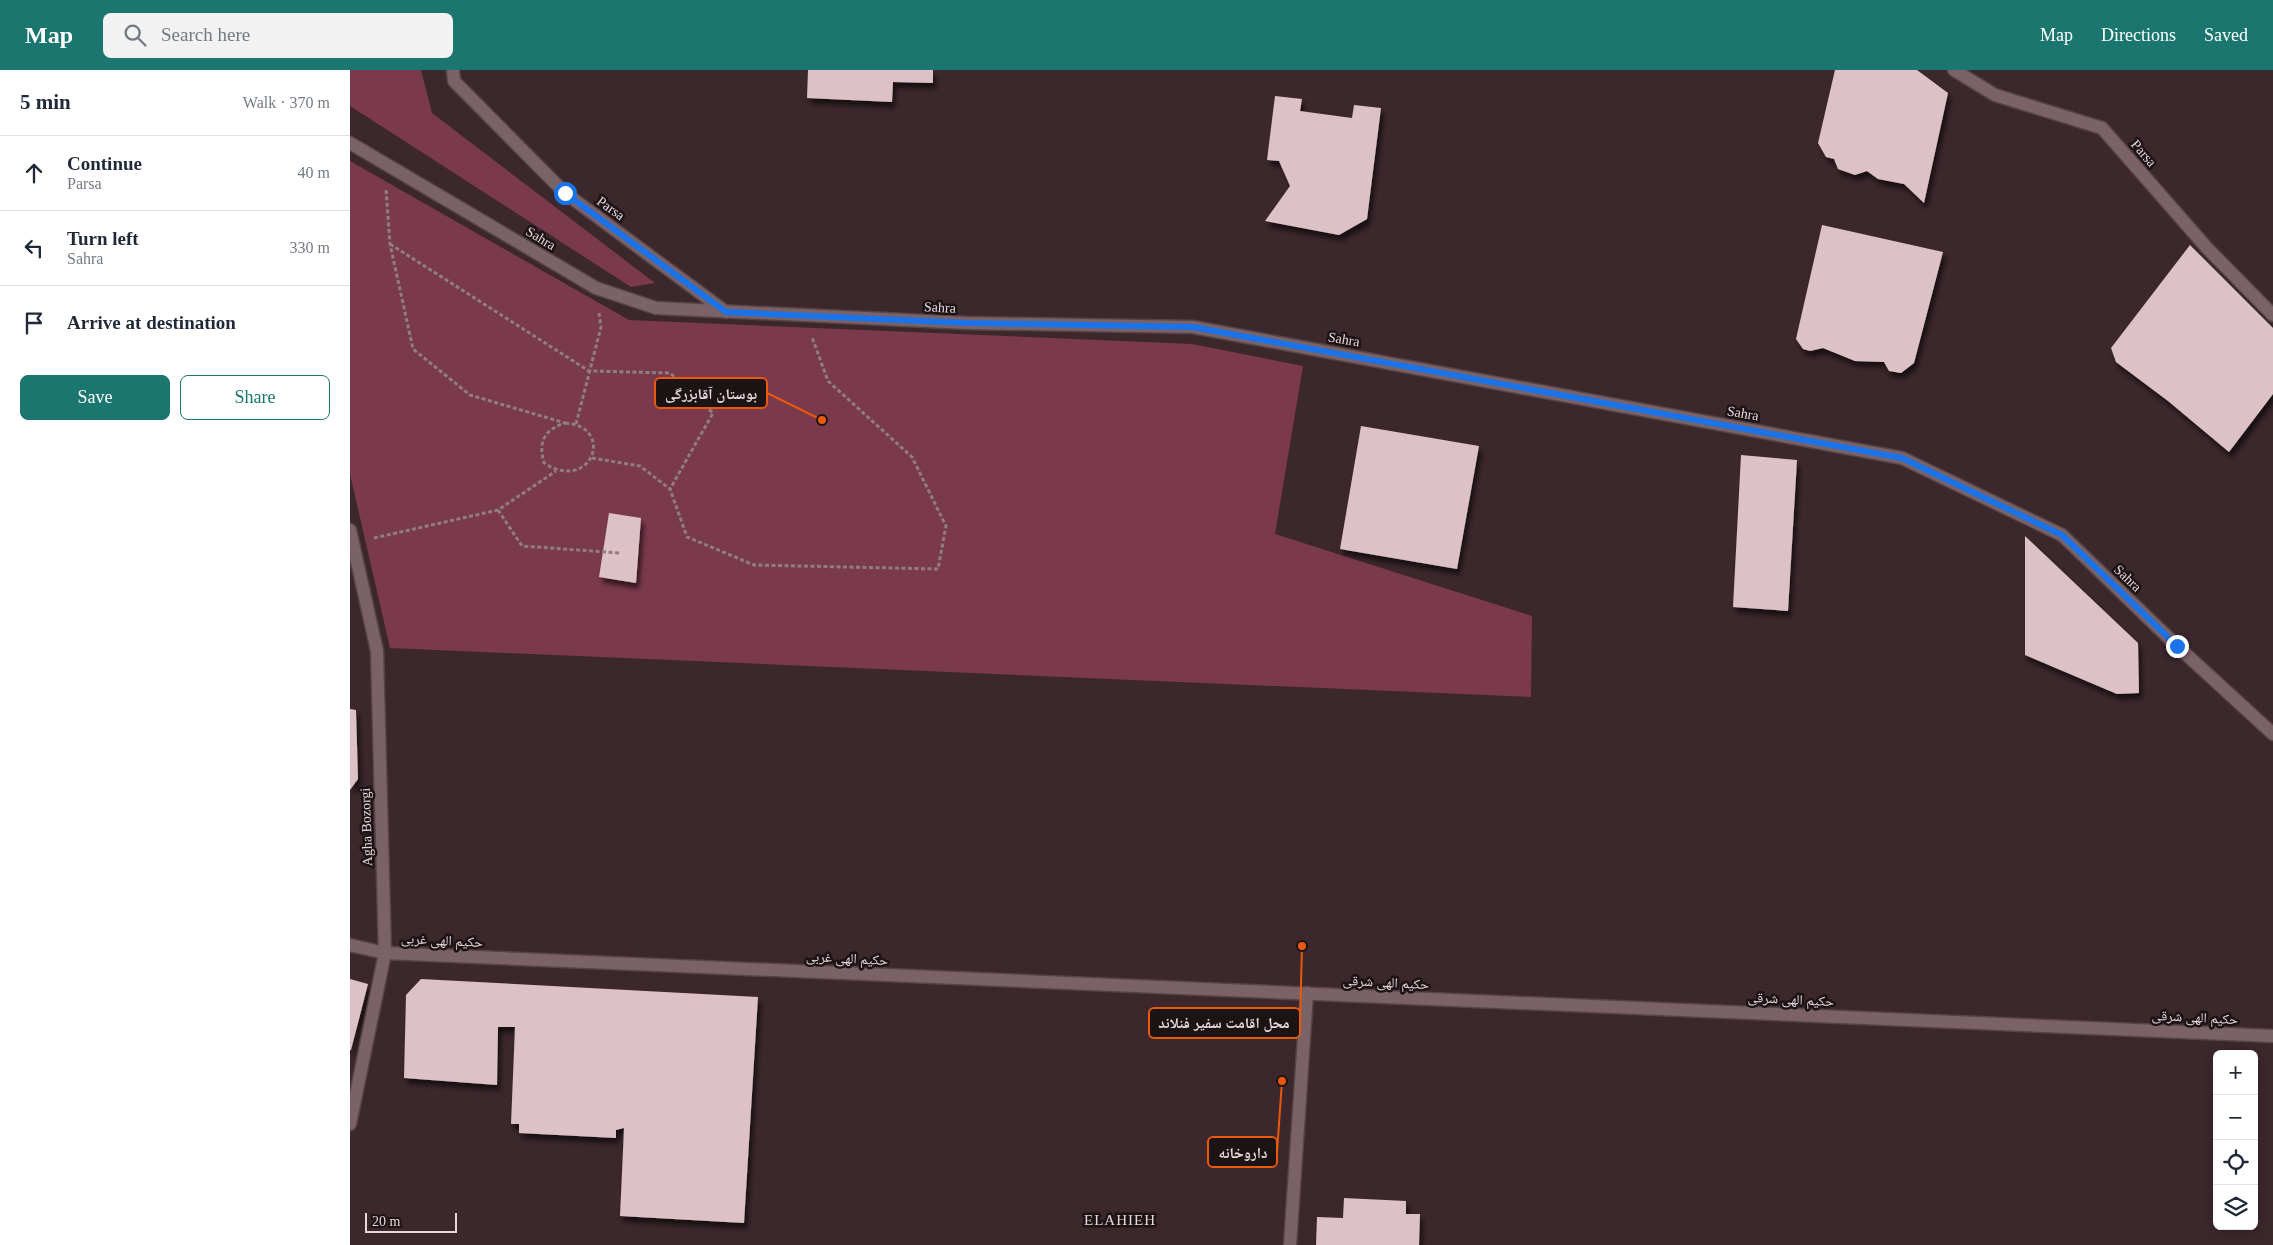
<!DOCTYPE html>
<html lang="en">
<head>
<meta charset="utf-8">
<style>
  body { margin:0; font-family:"Times New Roman","Noto Naskh Arabic",serif; background:#f2f2f3; color:#1f2937 }
  .controls { position:absolute; right:15px; bottom:15px; display:grid; overflow:hidden; border-radius:8px; box-shadow:0 2px 12px #0003 }
  .controls button { width:45px; height:45px; display:grid; place-items:center; padding:0; border:0; border-bottom:1px solid #e0e1e3; background:#fff; color:#1f2937; font:25px sans-serif }
  .scale { position:absolute; left:15px; bottom:12px; width:92px; box-sizing:border-box; padding-left:5px; border:2px solid #e5d7da; border-top:0; font-size:14px; line-height:18px; white-space:nowrap; color:#e5d7da; -webkit-text-stroke:4px #1c1315; paint-order:stroke }
  .stop { position:absolute; width:15px; height:15px; margin:-11px; border:4px solid #1a73e8; border-radius:50%; background:#fff }
  .stop.end { background:#1a73e8; border-color:#fff; box-shadow:0 1px 5px #0008 }
  .list { margin:0; padding:0; list-style:none }
  h2 { display:flex; justify-content:space-between; align-items:center; height:65px; margin:0; padding:0 20px; font-size:21px }
  h2 small { font-size:16px; font-weight:400; color:#747a83 }
  .list li { display:grid; grid-template-columns:32px 1fr auto; gap:15px; align-items:center; box-sizing:border-box; height:75px; padding:0 20px; border-top:1px solid #e0e1e3 }
  .list b { display:block; font-size:19px; white-space:nowrap }
  .list p { margin:0; font-size:16px; white-space:nowrap; color:#747a83 }
  .list em { font-size:16px; font-style:normal; color:#747a83 }
  .actions { display:flex; gap:10px; padding:15px 20px }
  .actions a { flex:1; padding:11px 0; border:1px solid #1a766f; border-radius:8px; text-align:center; font-size:18px; color:#1a766f }
  .actions .main { background:#1a766f; color:#fff }
  .icon { flex:none; width:28px; height:28px; fill:none; stroke:currentColor; stroke-width:2; stroke-linecap:round; stroke-linejoin:round }
  .map { position:relative; flex:none; width:1923px; height:1175px; overflow:hidden }
  header { display:flex; align-items:center; gap:30px; box-sizing:border-box; height:70px; padding:0 25px; background:#1a766f; color:#fff }
  header strong { font-size:24px }
  nav { display:flex; gap:28px; margin-inline-start:auto; font-size:18px }
  .search { width:350px; height:45px; background:#f2f2f3; display:flex; align-items:center; gap:12px; box-sizing:border-box; padding:0 18px; border-radius:8px; color:#747a83; font-size:19px }
  main { display:flex }
  aside { flex:1; background:#fff }
  .map>svg:first-child { display:block }
  .green { fill:#7b394d }
  .building { fill:#dcc1c7; filter:url(#shadow) }
  .lines { fill:none; stroke-linecap:round; stroke-linejoin:round }
  .minor-casing { stroke:#554347; stroke-width:15 }
  .path { stroke:#8e7d81; stroke-width:3; stroke-dasharray:4 2.5; stroke-linecap:butt }
  .minor { stroke:#7a6267; stroke-width:12 }
  .route { stroke:#1a73e8; stroke-width:6 }
  .labels { text-anchor:middle; stroke-width:5; stroke-linejoin:round; paint-order:stroke }
  .street-label { font-size:14px; fill:#e5d7da; stroke:#1c1315 }
  .neighbourhood-label { font-size:15px; letter-spacing:1px; fill:#e5d7da; stroke:#1c1315 }
  .leader { fill:none; stroke:#e8590c; stroke-width:2 }
  .callout-dot { fill:#e8590c; stroke:#1c1315; stroke-width:2 }
  .callout { fill:#1c1315; stroke:#e8590c; stroke-width:2 }
  .callout-label { font-size:15px; text-anchor:middle; font-weight:bold; fill:#e5d7da }
</style>
</head>
<body>
<header>
<strong>Map</strong>
<div class="search"><svg class="icon" aria-label="search" viewBox="0 0 24 24"><circle cx="10" cy="10" r="6"/><path d="M15 15l6 6"/></svg>Search here</div>
<nav><a>Map</a><a>Directions</a><a>Saved</a></nav>
</header>
<main>
<aside>
<h2>5 min<small>Walk · 370 m</small></h2>
<ul class="list">
<li><svg class="icon" aria-label="ahead" viewBox="0 0 24 24"><path d="M12 20V5M6 11l6-6 6 6"/></svg><div><b>Continue</b><p>Parsa</p></div><em>40 m</em></li>
<li><svg class="icon" aria-label="left" viewBox="0 0 24 24"><path d="M17 20v-9H6M10 6l-5 5 5 5"/></svg><div><b>Turn left</b><p>Sahra</p></div><em>330 m</em></li>
<li><svg class="icon" aria-label="arrive" viewBox="0 0 24 24"><path d="M6 21V4h12l-3 4 3 4H6"/></svg><div><b>Arrive at destination</b></div></li>
</ul>
<div class="actions"><a class="main">Save</a><a>Share</a></div>
</aside>
<div class="map">
<svg width="1923" height="1175" viewBox="0 0 1923 1175">
  <defs>
    <filter id="shadow"><feDropShadow dx="3" dy="5.5" stdDeviation="2.5" flood-color="#0009"/></filter>
  </defs>
  <rect width="100%" height="100%" fill="#3b272c"/>
  <g class="green">
    <polygon points="0,0 71,0 82,43 305,213 281,217 0,36"/>
    <polygon points="0,91 279,250 842,274 953,296 925,464 1182,546 1181,627 40,578 0,404"/>
  </g>
  <g class="building">
    <polygon points="458,0 583,0 583,13 543,12 542,32 457,28"/>
    <polygon points="1485,0 1567,0 1598,23 1574,133 1554,114 1528,109 1517,101 1505,105 1488,99 1484,89 1476,87 1468,73"/>
    <polygon points="925,26 952,29 950,41 1002,48 1004,35 1031,38 1017,149 989,165 915,151 940,116 929,91 917,90"/>
    <polygon points="1472,155 1593,182 1564,293 1551,303 1539,301 1534,292 1505,291 1473,278 1460,281 1453,279 1446,269"/>
    <polygon points="1840,175 1923,258 1923,324 1879,382 1818,331 1766,292 1761,278"/>
    <polygon points="1011,356 1129,376 1107,499 990,479"/>
    <polygon points="1391,385 1447,390 1438,541 1383,537"/>
    <polygon points="259,443 291,448 286,513 249,507"/>
    <polygon points="1675,466 1788,573 1789,623 1767,624 1675,585"/>
    <polygon points="0,639 6,640 8,709 0,720"/>
    <polygon points="0,909 18,914 1,980 0,980"/>
    <polygon points="71,909 408,927 394,1153 270,1146 274,1058 266,1060 266,1068 169,1063 169,1054 161,1054 165,957 148,957 147,1015 54,1008 56,925"/>
    <polygon points="994,1128 1056,1131 1056,1144 1070,1144 1069,1175 966,1175 967,1147 993,1148"/>
  </g>
  <g class="lines">
    <g class="minor-casing">
      <g id="minor">
        <polyline points="103,0 104,11 215,123 376,242"/>
        <polyline points="1604,0 1645,25 1752,58 1857,178 1923,245"/>
        <polyline points="0,73 246,218 306,238 617,253 843,257 1552,388 1712,465 1827,576 1923,664"/>
        <polyline points="0,460 27,581 35,883 0,1054"/>
        <polyline points="0,875 35,883 1923,966"/>
        <polyline points="940,1175 957,923"/>
      </g>
    </g>
    <g class="path">
      <polyline points="36,120 40,174 63,279 120,325 215,353"/>
      <polyline points="40,174 239,301 320,303 363,343 320,419"/>
      <path d="M 215,353 C 266,356 242,424 194,393 C 188,372 194,360 215,353 Z"/>
      <polyline points="226,354 251,257 249,243"/>
      <polyline points="242,388 290,396 320,419 337,467 404,495 588,499 596,456 562,387 478,311 462,267"/>
      <polyline points="148,440 172,476 270,483"/>
      <polyline points="24,468 148,440 206,401"/>
    </g>
    <use href="#minor" class="minor"/>
  </g>
  <g class="lines">
    <polyline class="route" points="215,123 376,242 617,253 843,257 1552,388 1712,465 1827,576"/>
  </g>
  <g class="labels">
    <g class="street-label">
      <text transform="translate(1794 83) rotate(49)" y="5">Parsa</text>
      <text transform="translate(261 138) rotate(36)" y="5">Parsa</text>
      <text transform="translate(191 168) rotate(31)" y="5">Sahra</text>
      <text transform="translate(590 237) rotate(3)" y="5">Sahra</text>
      <text transform="translate(994 269) rotate(10)" y="5">Sahra</text>
      <text transform="translate(1393 343) rotate(10)" y="5">Sahra</text>
      <text transform="translate(1778 508) rotate(44)" y="5">Sahra</text>
      <text transform="translate(16 757) rotate(-92)" y="5">Agha Bozorgi</text>
      <text transform="translate(92 870) rotate(3)" y="5">حکیم الهی غربی</text>
      <text transform="translate(497 888) rotate(3)" y="5">حکیم الهی غربی</text>
      <text transform="translate(1036 912) rotate(3)" y="5">حکیم الهی شرقی</text>
      <text transform="translate(1441 929) rotate(3)" y="5">حکیم الهی شرقی</text>
      <text transform="translate(1845 947) rotate(3)" y="5">حکیم الهی شرقی</text>
    </g>
    <g class="neighbourhood-label">
      <text x="770" y="1155">ELAHIEH</text>
    </g>
  </g>
  <path class="leader" d="M472 350L417 323M952 876L950 953M932 1011L927 1082"/>
  <g class="callout-dot">
    <circle cx="472" cy="350" r="5"/>
    <circle cx="952" cy="876" r="5"/>
    <circle cx="932" cy="1011" r="5"/>
  </g>
  <g class="callout">
    <rect x="305" y="308" width="112" height="30" rx="5"/>
    <rect x="799" y="938" width="151" height="30" rx="5"/>
    <rect x="858" y="1067" width="69" height="30" rx="5"/>
  </g>
  <g class="callout-label">
    <text x="361" y="329">بوستان آقابزرگی</text>
    <text x="874" y="958">محل اقامت سفیر فنلاند</text>
    <text x="893" y="1088">داروخانه</text>
  </g>
</svg>
<div class="controls">
<button>+</button>
<button>−</button>
<button><svg class="icon" aria-label="locate" viewBox="0 0 24 24"><circle cx="12" cy="12" r="6"/><path d="M12 2v4M12 18v4M2 12h4M18 12h4"/></svg></button>
<button><svg class="icon" aria-label="layers" viewBox="0 0 24 24"><path d="M12 4l9 5-9 5-9-5zM3 14l9 5 9-5"/></svg></button>
</div>
<div class="scale">20 m</div>
<div class="stop" style="left:215px;top:123px"></div>
<div class="stop end" style="left:1827px;top:576px"></div>
</div>
</main>
</body>
</html>
